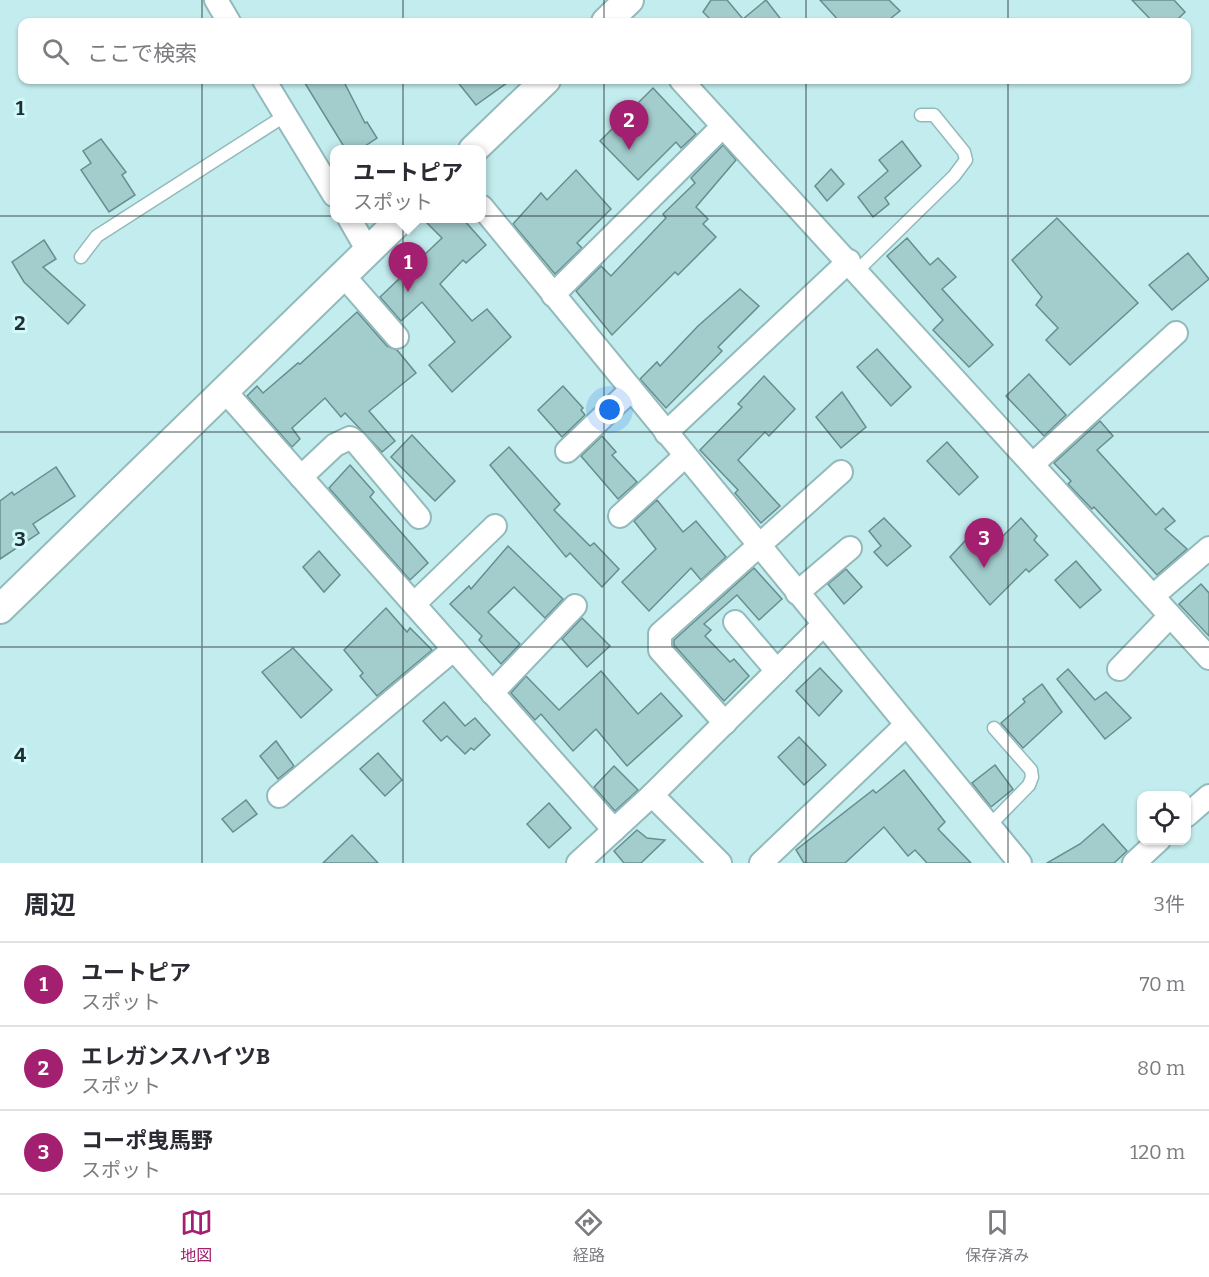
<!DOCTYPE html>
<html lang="ja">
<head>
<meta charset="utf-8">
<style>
  body { margin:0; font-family:Bitter,"Noto Sans JP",serif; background:#f2f2f3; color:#2b2b33 }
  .controls { position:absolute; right:18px; bottom:18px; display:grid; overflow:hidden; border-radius:12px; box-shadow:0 2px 4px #0004 }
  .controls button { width:54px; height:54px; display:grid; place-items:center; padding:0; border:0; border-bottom:2px solid #e1e1e2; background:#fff; color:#2b2b33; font:30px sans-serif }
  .you { position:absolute; left:610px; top:410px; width:21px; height:21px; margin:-15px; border:4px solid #fff; border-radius:50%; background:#1a73e8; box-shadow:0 0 0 9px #1a73e833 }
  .badge { display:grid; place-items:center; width:39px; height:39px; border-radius:50%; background:#a32070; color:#fff; font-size:20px; font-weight:700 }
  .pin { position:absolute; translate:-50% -50px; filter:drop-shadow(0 2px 3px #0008) }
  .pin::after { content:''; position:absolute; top:32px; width:21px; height:18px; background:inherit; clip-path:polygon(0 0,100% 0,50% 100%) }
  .popup { position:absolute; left:330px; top:145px; width:156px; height:78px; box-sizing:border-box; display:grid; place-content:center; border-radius:12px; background:#fff; filter:drop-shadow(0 2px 4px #0005); font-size:20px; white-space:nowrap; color:#7c7c81 }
  .popup b { font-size:22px; color:#2b2b33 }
  .popup::after { content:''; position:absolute; left:50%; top:100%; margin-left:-12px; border:12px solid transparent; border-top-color:#fff }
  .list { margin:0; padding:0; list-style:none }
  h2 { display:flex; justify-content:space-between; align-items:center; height:78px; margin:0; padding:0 24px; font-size:26px }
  h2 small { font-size:20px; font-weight:400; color:#7c7c81 }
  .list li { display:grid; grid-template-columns:39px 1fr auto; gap:18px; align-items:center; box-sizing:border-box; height:84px; padding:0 24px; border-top:2px solid #e1e1e2 }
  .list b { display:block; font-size:22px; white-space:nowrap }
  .list p { margin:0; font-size:20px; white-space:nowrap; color:#7c7c81 }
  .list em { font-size:20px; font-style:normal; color:#7c7c81 }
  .icon { flex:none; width:33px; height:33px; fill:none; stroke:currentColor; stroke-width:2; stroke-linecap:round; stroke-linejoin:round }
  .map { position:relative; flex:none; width:1209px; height:863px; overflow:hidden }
  .search { position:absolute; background:#fff; box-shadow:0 2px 4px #0004; left:18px; right:18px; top:18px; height:66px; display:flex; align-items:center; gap:15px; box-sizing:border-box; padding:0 21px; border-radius:12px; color:#7c7c81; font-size:22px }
  .sheet { height:330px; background:#fff }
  nav { display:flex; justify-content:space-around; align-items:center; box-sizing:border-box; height:84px; border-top:2px solid #e1e1e2; background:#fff; font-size:16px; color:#7c7c81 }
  nav a { display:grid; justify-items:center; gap:3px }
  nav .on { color:#a32070 }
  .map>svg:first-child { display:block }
  .building { fill:#a3cccd; stroke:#678e8f; stroke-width:1.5 }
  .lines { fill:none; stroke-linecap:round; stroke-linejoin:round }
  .service-casing { stroke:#92babb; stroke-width:15 }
  .minor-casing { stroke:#92babb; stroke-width:26 }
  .tertiary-casing { stroke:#92babb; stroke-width:32 }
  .service { stroke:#fff; stroke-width:12 }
  .minor { stroke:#fff; stroke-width:22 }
  .tertiary { stroke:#fff; stroke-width:28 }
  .grid { fill:none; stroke:#203030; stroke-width:1.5; stroke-opacity:0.55 }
  .grid-label { font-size:20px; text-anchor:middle; font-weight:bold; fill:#203030; stroke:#d0fafb; stroke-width:6; stroke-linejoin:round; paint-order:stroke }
</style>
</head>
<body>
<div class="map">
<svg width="1209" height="863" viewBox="0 0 1209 863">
  <rect width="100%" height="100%" fill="#c3ecee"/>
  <g class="building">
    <polygon points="711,0 727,0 743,19 766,0 783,22 713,22 703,12"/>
    <polygon points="820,0 889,0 900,11 886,22 840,22"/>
    <polygon points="1132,0 1174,0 1185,12 1175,22 1153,22"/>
    <polygon points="303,80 343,80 365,123 367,122 377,138 359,150 346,150"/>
    <polygon points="456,80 511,80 476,105"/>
    <polygon points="653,88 696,134 681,148 676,142 638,180 600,141"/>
    <polygon points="101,139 126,172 122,175 135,195 109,212 81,170 91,163 83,151"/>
    <polygon points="902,141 921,166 885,198 889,204 873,217 858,197 888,171 879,160"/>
    <polygon points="723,145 736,160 696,207 708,219 703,224 716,237 678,275 675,272 612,335 576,291 601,266 611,276 666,218 663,214 695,183 691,178"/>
    <polygon points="831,169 844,184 827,201 815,186"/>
    <polygon points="576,170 611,209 577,243 582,248 555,274 513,224 541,193 547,200"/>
    <polygon points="1057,218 1138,303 1070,365 1046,340 1058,328 1036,305 1042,297 1012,260"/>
    <polygon points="423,219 463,219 486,245 466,263 463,260 440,284 472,321 487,309 511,337 452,392 429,365 455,342 422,302 401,321 380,297 442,238"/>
    <polygon points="907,238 930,265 938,258 956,277 942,289 993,345 969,367 933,330 943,320 887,256"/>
    <polygon points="44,240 56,259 43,267 85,305 68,324 24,282 12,262"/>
    <polygon points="1188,253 1209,279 1172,310 1149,285"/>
    <polygon points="740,289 759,306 718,347 722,351 666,408 640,379 657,362 660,366 698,326"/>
    <polygon points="357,312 387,346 397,350 416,373 369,411 395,441 382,452 345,413 341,417 325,398 292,428 300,439 292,447 247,396 257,386 263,393 298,363 300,364"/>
    <polygon points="877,349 911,387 891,406 857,367"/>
    <polygon points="1029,374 1066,415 1044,436 1006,396"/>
    <polygon points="764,376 795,409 769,436 765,432 738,460 780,506 761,523 735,493 738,490 700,450 742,407 738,404"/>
    <polygon points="563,386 583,408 581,410 585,415 562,437 538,410"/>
    <polygon points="842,392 866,427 841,448 816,417"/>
    <polygon points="1100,421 1113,436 1097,450 1156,515 1163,508 1175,521 1165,529 1187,549 1157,575 1094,507 1092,509 1068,484 1071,481 1054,463"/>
    <polygon points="412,435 455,481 435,501 391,457"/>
    <polygon points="602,436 616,452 612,455 637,482 618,499 581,456"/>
    <polygon points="947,442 978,477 959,495 927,461"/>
    <polygon points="509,447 560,504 554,510 590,546 594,543 619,569 602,587 570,553 566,557 490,465"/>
    <polygon points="350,465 374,492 370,497 428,563 410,580 329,488"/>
    <polygon points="56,467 75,496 33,524 39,533 0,559 0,501 12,492 14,495"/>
    <polygon points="657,500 683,532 696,521 726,557 701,580 691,568 649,611 622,582 656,549 634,521"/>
    <polygon points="884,518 911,546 887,566 874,552 881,546 869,531"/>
    <polygon points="1021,518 1037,536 1034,540 1048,555 1029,572 1026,569 990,605 950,557 965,541 973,551 984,540 991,548"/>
    <polygon points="508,546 563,599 545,618 514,587 488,612 520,644 501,664 479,640 482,636 450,604 469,586 471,589"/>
    <polygon points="319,551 340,575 324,592 303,567"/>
    <polygon points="1076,561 1101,590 1080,608 1055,580"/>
    <polygon points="754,568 782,599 759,620 737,595 704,624 711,630 705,636 730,662 734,659 749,676 724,701 674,645 674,640"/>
    <polygon points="846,569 862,587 844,604 828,584"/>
    <polygon points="1201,584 1209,593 1209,636 1179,604"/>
    <polygon points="386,608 407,632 410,628 432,650 377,696 360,676 363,673 344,650"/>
    <polygon points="582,618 610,646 587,667 562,639"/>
    <polygon points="293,648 332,690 301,718 262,672"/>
    <polygon points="820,668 842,691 819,716 796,691"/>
    <polygon points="1068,669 1095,700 1106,692 1131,718 1105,739 1057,679"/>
    <polygon points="601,671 638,714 661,693 682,716 627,766 596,729 573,751 541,714 535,720 511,693 526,676 559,710"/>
    <polygon points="1042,684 1062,712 1023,748 1001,723 1025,702 1023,699"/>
    <polygon points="444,702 465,726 475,718 490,735 474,750 471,748 465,754 447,736 441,741 423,721"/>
    <polygon points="799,737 826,765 804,785 778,757"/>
    <polygon points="276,741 294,766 278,779 260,756"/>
    <polygon points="378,753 402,780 385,796 360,769"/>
    <polygon points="995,765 1013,789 991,807 972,783"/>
    <polygon points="614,766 638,790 615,811 594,787"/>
    <polygon points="904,770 945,822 938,829 971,863 927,863 915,850 908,856 884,827 845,863 804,863 796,850 873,790 876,793"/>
    <polygon points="246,800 257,814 233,832 222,819"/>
    <polygon points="549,803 571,828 549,848 527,824"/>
    <polygon points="1103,824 1127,851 1114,863 1047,863 1080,844"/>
    <polygon points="637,830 647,838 665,840 641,863 624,863 614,851"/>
    <polygon points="352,835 378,863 323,863"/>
  </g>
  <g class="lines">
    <g class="service-casing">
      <g id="service">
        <polyline points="81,257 97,236 286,115"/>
        <polyline points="857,271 954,176 966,160 964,152 934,115 921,115"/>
        <polyline points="989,826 1029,785 1032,777 1031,770 994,728"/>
      </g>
    </g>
    <g class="minor-casing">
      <g id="minor">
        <polyline points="216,0 229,22"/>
        <polyline points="264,80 334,195"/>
        <polyline points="681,80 1209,658"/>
        <polyline points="482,207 1020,863"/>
        <polyline points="349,218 368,251"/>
        <polyline points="343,275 397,337"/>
        <polyline points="553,295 723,126"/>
        <polyline points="224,390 614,830"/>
        <polyline points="666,433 849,261"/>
        <polyline points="567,451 631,390"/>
        <polyline points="1033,464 1176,333"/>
        <polyline points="301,477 335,445 350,438 356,442 419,517"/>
        <polyline points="620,516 685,456"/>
        <polyline points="797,593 850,548"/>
        <polyline points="1153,596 1209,548"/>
        <polyline points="414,604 495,526"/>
        <polyline points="735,622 777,671"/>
        <polyline points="1119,669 1170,616"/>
        <polyline points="492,693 575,606"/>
        <polyline points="725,723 660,650 660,634 841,472"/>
        <polyline points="652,795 720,863"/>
        <polyline points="279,796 454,649"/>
        <polyline points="1186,816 1209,796"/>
        <polyline points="578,863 652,795 823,625"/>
        <polyline points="761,863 906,725"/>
        <polyline points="1134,863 1159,840"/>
      </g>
    </g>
    <g class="tertiary-casing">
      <g id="tertiary">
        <polyline points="606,22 629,0"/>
        <polyline points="473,150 546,80"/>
        <polyline points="0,609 402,218"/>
      </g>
    </g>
    <use href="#service" class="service"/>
    <use href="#minor" class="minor"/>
    <use href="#tertiary" class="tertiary"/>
  </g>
  <path class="grid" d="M 202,0 L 202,22M 403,0 L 403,22M 604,0 L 604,22M 806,0 L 806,22M 1008,0 L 1008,22M 202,80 L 202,863M 403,80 L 403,863M 604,80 L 604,863M 806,80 L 806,863M 1008,80 L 1008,863M 0,216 L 1209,216M 0,432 L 1209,432M 0,647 L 1209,647"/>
  <g class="grid-label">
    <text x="20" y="115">1</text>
    <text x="20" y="330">2</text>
    <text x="20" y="546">3</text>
    <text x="20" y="762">4</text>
  </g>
</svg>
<div class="controls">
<button><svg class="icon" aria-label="locate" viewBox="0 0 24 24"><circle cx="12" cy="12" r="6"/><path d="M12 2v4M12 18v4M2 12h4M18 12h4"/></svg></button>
</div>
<div class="you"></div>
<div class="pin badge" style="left:408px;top:292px">1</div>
<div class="popup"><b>ユートピア</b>スポット</div>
<div class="pin badge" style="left:629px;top:150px">2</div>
<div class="pin badge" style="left:984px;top:568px">3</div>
<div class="search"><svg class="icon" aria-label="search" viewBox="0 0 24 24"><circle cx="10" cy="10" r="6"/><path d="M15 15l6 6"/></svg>ここで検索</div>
</div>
<section class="sheet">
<h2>周辺<small>3件</small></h2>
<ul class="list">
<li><span class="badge">1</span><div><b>ユートピア</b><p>スポット</p></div><em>70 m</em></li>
<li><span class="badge">2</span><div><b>エレガンスハイツB</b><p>スポット</p></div><em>80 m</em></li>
<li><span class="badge">3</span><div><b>コーポ曳馬野</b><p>スポット</p></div><em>120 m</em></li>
</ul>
</section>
<nav>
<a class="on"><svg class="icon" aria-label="map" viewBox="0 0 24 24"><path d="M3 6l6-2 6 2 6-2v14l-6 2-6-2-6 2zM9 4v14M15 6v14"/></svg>地図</a>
<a><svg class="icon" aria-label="directions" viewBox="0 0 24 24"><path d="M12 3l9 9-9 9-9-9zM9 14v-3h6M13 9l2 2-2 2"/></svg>経路</a>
<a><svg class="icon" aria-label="saved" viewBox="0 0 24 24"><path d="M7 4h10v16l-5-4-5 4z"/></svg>保存済み</a>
</nav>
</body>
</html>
